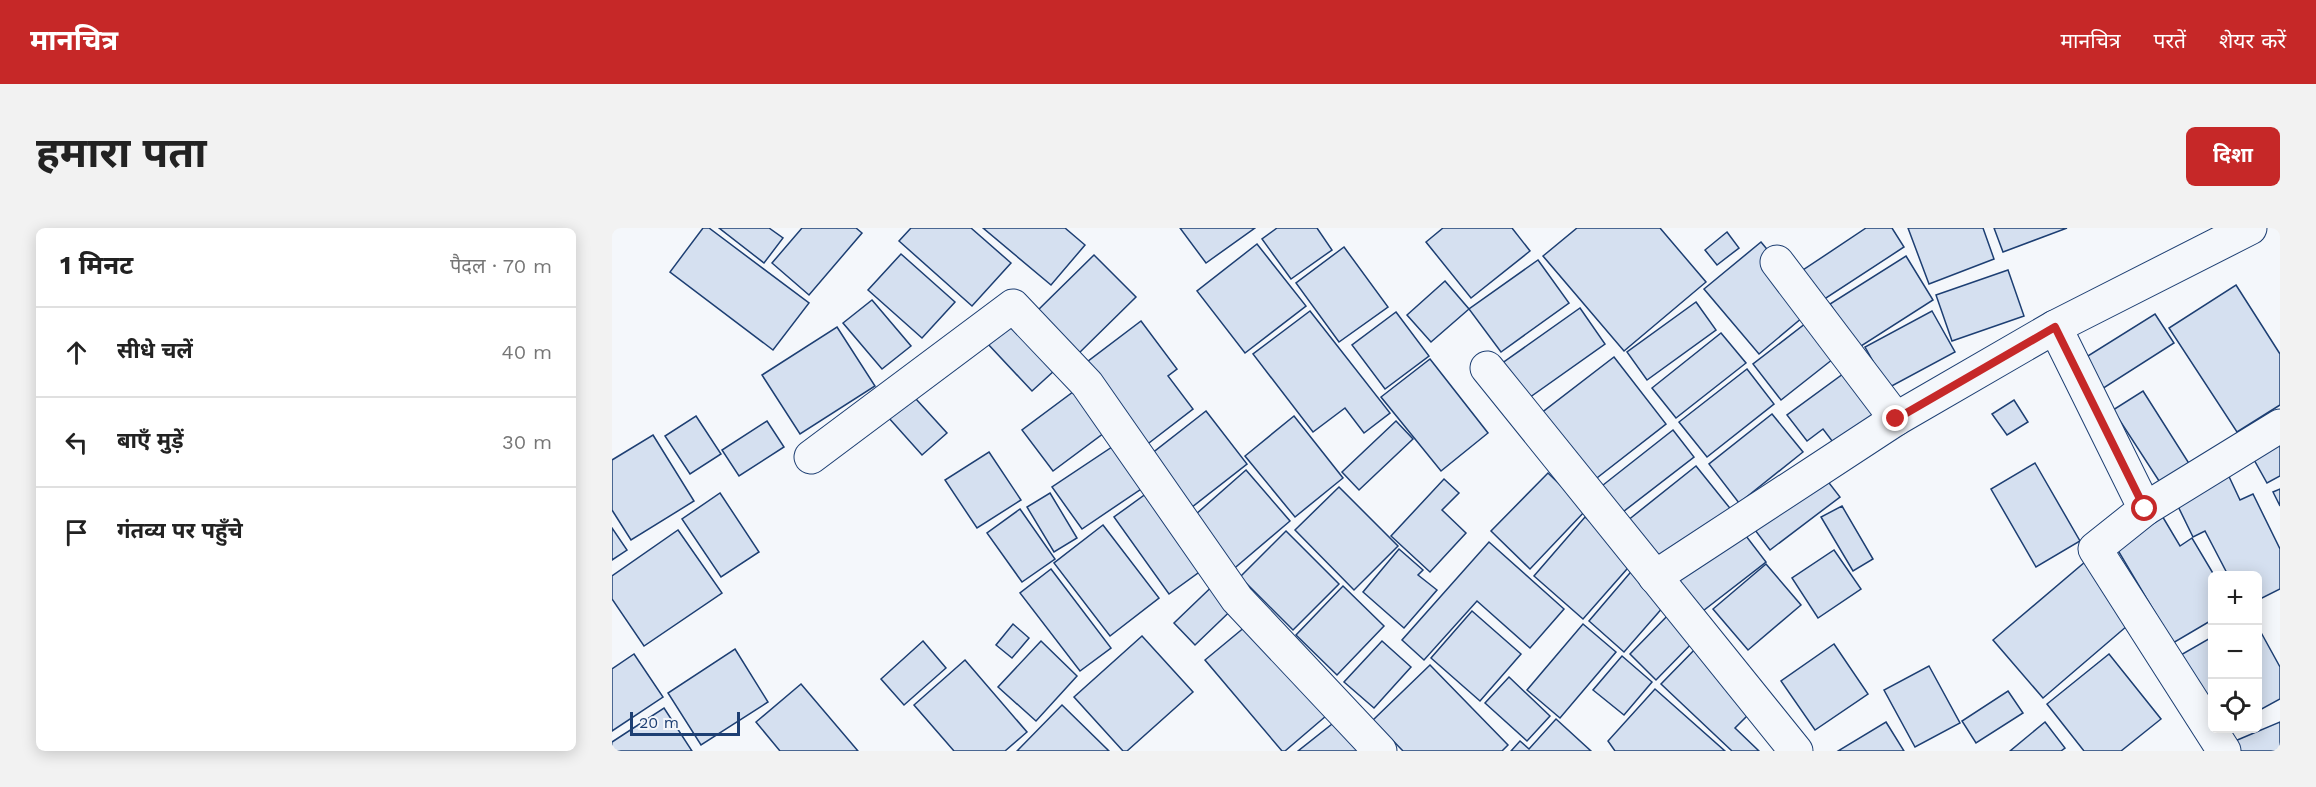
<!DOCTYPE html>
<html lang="hi">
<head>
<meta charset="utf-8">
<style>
  body { margin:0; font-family:"Work Sans","Noto Sans Devanagari",sans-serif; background:#f2f2f2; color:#222 }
  .controls { position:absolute; right:18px; bottom:18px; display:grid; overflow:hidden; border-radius:9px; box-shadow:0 3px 15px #0003 }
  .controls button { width:54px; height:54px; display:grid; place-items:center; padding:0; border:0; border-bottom:2px solid #e0e0e0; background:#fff; color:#222; font:30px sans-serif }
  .scale { position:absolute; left:18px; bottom:15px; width:110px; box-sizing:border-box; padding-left:6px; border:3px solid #1d3f73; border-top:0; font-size:16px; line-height:21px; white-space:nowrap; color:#1d3f73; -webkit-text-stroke:4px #f4f7fb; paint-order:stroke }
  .stop { position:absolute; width:18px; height:18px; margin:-14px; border:4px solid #c62828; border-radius:50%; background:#fff }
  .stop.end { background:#c62828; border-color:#fff; box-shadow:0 2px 6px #0008 }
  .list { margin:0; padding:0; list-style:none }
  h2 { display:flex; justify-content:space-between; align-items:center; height:78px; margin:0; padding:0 24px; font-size:26px }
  h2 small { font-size:20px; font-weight:400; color:#767676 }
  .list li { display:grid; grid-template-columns:39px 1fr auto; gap:18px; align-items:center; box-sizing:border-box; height:90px; padding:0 24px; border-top:2px solid #e0e0e0 }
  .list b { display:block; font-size:22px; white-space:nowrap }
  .list em { font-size:20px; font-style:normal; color:#767676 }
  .icon { flex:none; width:33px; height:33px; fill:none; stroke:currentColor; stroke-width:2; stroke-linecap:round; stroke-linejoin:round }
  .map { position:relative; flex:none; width:1668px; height:523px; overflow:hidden; border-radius:9px }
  header { display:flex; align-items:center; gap:36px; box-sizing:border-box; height:84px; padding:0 30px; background:#c62828; color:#fff }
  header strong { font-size:28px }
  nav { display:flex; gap:33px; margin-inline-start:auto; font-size:21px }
  .intro { display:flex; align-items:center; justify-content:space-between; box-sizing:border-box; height:144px; padding:0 36px }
  h1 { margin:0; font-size:42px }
  .button { padding:15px 27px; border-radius:9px; background:#c62828; color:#fff; font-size:21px; font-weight:700 }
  main { display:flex; gap:36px; padding:0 36px }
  aside { flex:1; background:#fff; border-radius:9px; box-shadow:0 3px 15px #0003 }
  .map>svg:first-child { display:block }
  .building { fill:#d5e0f0; stroke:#1d3f73; stroke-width:1.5 }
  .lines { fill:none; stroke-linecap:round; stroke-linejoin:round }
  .street-casing { stroke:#1d3f73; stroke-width:35 }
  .street { stroke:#f4f7fb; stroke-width:33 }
  .route { stroke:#c62828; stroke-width:8 }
</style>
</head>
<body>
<header>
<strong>मानचित्र</strong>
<nav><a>मानचित्र</a><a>परतें</a><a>शेयर करें</a></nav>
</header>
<div class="intro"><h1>हमारा पता</h1><a class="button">दिशा</a></div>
<main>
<aside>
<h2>1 मिनट<small>पैदल · 70 m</small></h2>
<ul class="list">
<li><svg class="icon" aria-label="ahead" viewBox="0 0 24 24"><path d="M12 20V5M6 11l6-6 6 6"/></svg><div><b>सीधे चलें</b></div><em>40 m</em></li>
<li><svg class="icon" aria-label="left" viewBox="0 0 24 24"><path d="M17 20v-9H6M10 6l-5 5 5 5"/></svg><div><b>बाएँ मुड़ें</b></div><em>30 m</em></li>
<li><svg class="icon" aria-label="arrive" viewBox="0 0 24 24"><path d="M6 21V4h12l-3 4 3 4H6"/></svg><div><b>गंतव्य पर पहुँचे</b></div></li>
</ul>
</aside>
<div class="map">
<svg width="1668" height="523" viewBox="0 0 1668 523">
  <rect width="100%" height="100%" fill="#f4f7fb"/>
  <g class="building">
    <polygon points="91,0 97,0 197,75 161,122 58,44"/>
    <polygon points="107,0 157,0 171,10 152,35"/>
    <polygon points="190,0 244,0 250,5 197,67 160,35"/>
    <polygon points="299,0 359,0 399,35 360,78 287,13"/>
    <polygon points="371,0 453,0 473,17 439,57"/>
    <polygon points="568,0 643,0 594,35"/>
    <polygon points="665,0 705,0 720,22 679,51 650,11"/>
    <polygon points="831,0 900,0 918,23 859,70 814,14"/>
    <polygon points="965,0 1048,0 1094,54 1012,123 931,28"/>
    <polygon points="1254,0 1280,0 1292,19 1211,72 1191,42"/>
    <polygon points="1296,0 1371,0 1382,31 1317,56"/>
    <polygon points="1382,0 1455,0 1391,24"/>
    <polygon points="1115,4 1127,20 1105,37 1093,22"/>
    <polygon points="1149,14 1203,79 1147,126 1092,61"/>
    <polygon points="645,16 694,78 633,125 585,63"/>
    <polygon points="732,19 776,79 727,114 684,55"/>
    <polygon points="289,26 343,74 310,110 256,62"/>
    <polygon points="482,27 524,69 463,129 421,87"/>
    <polygon points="1294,28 1321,72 1246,120 1218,76"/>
    <polygon points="926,32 957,75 889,124 857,81"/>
    <polygon points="1396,42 1412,88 1340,113 1324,67"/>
    <polygon points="833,53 857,81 819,114 795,87"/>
    <polygon points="1624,57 1668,126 1668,177 1625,204 1557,100"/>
    <polygon points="394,67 454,132 420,163 360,99"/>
    <polygon points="260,72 299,118 270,141 231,95"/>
    <polygon points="1084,74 1104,102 1035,152 1015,124"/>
    <polygon points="968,80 993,116 914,172 889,136"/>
    <polygon points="698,83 778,185 752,205 733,180 701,204 641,126"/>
    <polygon points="1320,83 1343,124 1276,160 1253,119"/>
    <polygon points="784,84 817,128 773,161 740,117"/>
    <polygon points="1207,85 1235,120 1169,172 1141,136"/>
    <polygon points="1543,86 1562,115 1490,161 1471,131"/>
    <polygon points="529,93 565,141 556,148 581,181 533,218 471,137"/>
    <polygon points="225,99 263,158 188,206 150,147"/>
    <polygon points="1109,105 1134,135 1064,190 1040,160"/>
    <polygon points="1002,129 1054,196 981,253 928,186"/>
    <polygon points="818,131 876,205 829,243 769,169"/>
    <polygon points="1246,135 1281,182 1227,222 1211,201 1195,213 1175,187"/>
    <polygon points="1135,141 1162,176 1095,229 1067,194"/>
    <polygon points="283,148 335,205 310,227 259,170"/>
    <polygon points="473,155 504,196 441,243 410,202"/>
    <polygon points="1531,163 1578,237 1549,256 1501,182"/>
    <polygon points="1402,172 1416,194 1395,207 1380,186"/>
    <polygon points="594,183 635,236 575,283 534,230"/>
    <polygon points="1160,186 1191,224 1127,275 1097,236"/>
    <polygon points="84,188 109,226 78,246 53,208"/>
    <polygon points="682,188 731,250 683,289 633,228"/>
    <polygon points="1668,192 1668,248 1655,255 1631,212"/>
    <polygon points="155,193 172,219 127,248 110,222"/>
    <polygon points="784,193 801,211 747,262 730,244"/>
    <polygon points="1061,202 1082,229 1007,287 986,261"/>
    <polygon points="41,207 82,273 19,312 0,282 0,232"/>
    <polygon points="512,211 541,253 470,301 440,259"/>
    <polygon points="377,224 409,272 365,300 333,252"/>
    <polygon points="1197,229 1228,269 1158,322 1128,282"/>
    <polygon points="1423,235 1468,313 1424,339 1379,261"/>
    <polygon points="1084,238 1121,284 1053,339 1015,293"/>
    <polygon points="1613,240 1628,272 1641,266 1668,321 1668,361 1646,372 1646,347 1616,347 1593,303 1581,309 1560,266"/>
    <polygon points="634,242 678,293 618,344 575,294"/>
    <polygon points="936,245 974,282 918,341 879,303"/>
    <polygon points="832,251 847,265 830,282 854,305 818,344 779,308"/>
    <polygon points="727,259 786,318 742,362 683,302"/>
    <polygon points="542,260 597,337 557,366 502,289"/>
    <polygon points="1668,261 1668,278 1661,264"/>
    <polygon points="108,265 147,324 109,349 70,291"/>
    <polygon points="438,265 465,310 442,324 415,279"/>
    <polygon points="1230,278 1261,331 1241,343 1209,289"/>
    <polygon points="408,281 443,331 410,354 375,305"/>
    <polygon points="1546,281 1568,318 1580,310 1602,347 1600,392 1561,415 1498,309"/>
    <polygon points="973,289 1022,333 971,391 922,348"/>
    <polygon points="1121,291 1154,334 1087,386 1054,344"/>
    <polygon points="491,297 547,370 498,408 442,335"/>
    <polygon points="0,300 15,322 0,332"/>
    <polygon points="66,302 110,365 32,418 0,371 0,348"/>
    <polygon points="674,303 727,356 681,402 628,349"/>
    <polygon points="877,314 952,381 918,420 865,373 812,432 790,412"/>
    <polygon points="787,321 811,342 806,347 825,362 792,400 751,364"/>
    <polygon points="1222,322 1249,361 1206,390 1180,350"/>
    <polygon points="1480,328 1529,386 1431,470 1381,412"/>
    <polygon points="1154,336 1189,377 1136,422 1101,381"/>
    <polygon points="1023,339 1059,370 1012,424 977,393"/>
    <polygon points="439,341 499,420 468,443 408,365"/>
    <polygon points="612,347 633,369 583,417 562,395"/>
    <polygon points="731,358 772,398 725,447 684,407"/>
    <polygon points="1062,381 1088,407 1044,452 1018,426"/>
    <polygon points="860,383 909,426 868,473 819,430"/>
    <polygon points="651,384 728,476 673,523 670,523 593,432"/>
    <polygon points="401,396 417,410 400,430 384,417"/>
    <polygon points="971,396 1004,424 948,490 915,462"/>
    <polygon points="1646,399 1668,439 1668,471 1646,483"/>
    <polygon points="530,408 581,464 515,523 511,523 462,469"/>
    <polygon points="1600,409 1600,488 1567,428"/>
    <polygon points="311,413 334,440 292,477 269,451"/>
    <polygon points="429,413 465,448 424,493 386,459"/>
    <polygon points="770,413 799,439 762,480 732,454"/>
    <polygon points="1222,416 1256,466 1203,502 1169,453"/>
    <polygon points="1087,417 1147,476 1123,500 1147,523 1120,523 1049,456"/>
    <polygon points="123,421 156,474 89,517 56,465"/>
    <polygon points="22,426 51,469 0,503 0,441"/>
    <polygon points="1497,426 1549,491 1509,523 1472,523 1435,476"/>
    <polygon points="1010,428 1040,454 1012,487 981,462"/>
    <polygon points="353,432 415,504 393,523 342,523 302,477"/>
    <polygon points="818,437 896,517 890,523 791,523 761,492"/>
    <polygon points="1317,438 1348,495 1303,519 1272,462"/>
    <polygon points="897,449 938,488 915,513 873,475"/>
    <polygon points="189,456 246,523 168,523 144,494"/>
    <polygon points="1043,461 1113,523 1003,523 996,513"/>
    <polygon points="1396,463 1411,485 1364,515 1350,493"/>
    <polygon points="450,477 497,523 405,523"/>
    <polygon points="52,480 80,523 0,523 0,514"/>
    <polygon points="739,481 768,523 686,523"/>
    <polygon points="944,491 979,523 899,523 908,513 917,521"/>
    <polygon points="1274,494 1292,523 1226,523"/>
    <polygon points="1433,494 1453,520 1449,523 1398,523"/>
    <polygon points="1668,494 1668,523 1627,523 1623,513"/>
  </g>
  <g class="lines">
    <g class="street-casing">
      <g id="street">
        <polyline points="1165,34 1284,191"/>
        <polyline points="1443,99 1533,281 1483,321 1612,523"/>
        <polyline points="875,140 1184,523"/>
        <polyline points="199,229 401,78 475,156 625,371 768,523"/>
        <polyline points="1533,281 1668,198"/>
        <polyline points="1043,349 1284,191 1443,99 1638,0"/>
      </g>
    </g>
    <use href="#street" class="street"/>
  </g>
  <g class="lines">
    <polyline class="route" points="1284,191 1443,99 1533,281"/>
  </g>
</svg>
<div class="controls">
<button>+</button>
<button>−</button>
<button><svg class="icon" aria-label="locate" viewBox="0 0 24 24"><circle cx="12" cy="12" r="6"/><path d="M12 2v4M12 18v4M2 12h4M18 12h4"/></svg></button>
</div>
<div class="scale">20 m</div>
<div class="stop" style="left:1533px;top:281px"></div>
<div class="stop end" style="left:1284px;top:191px"></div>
</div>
</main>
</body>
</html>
